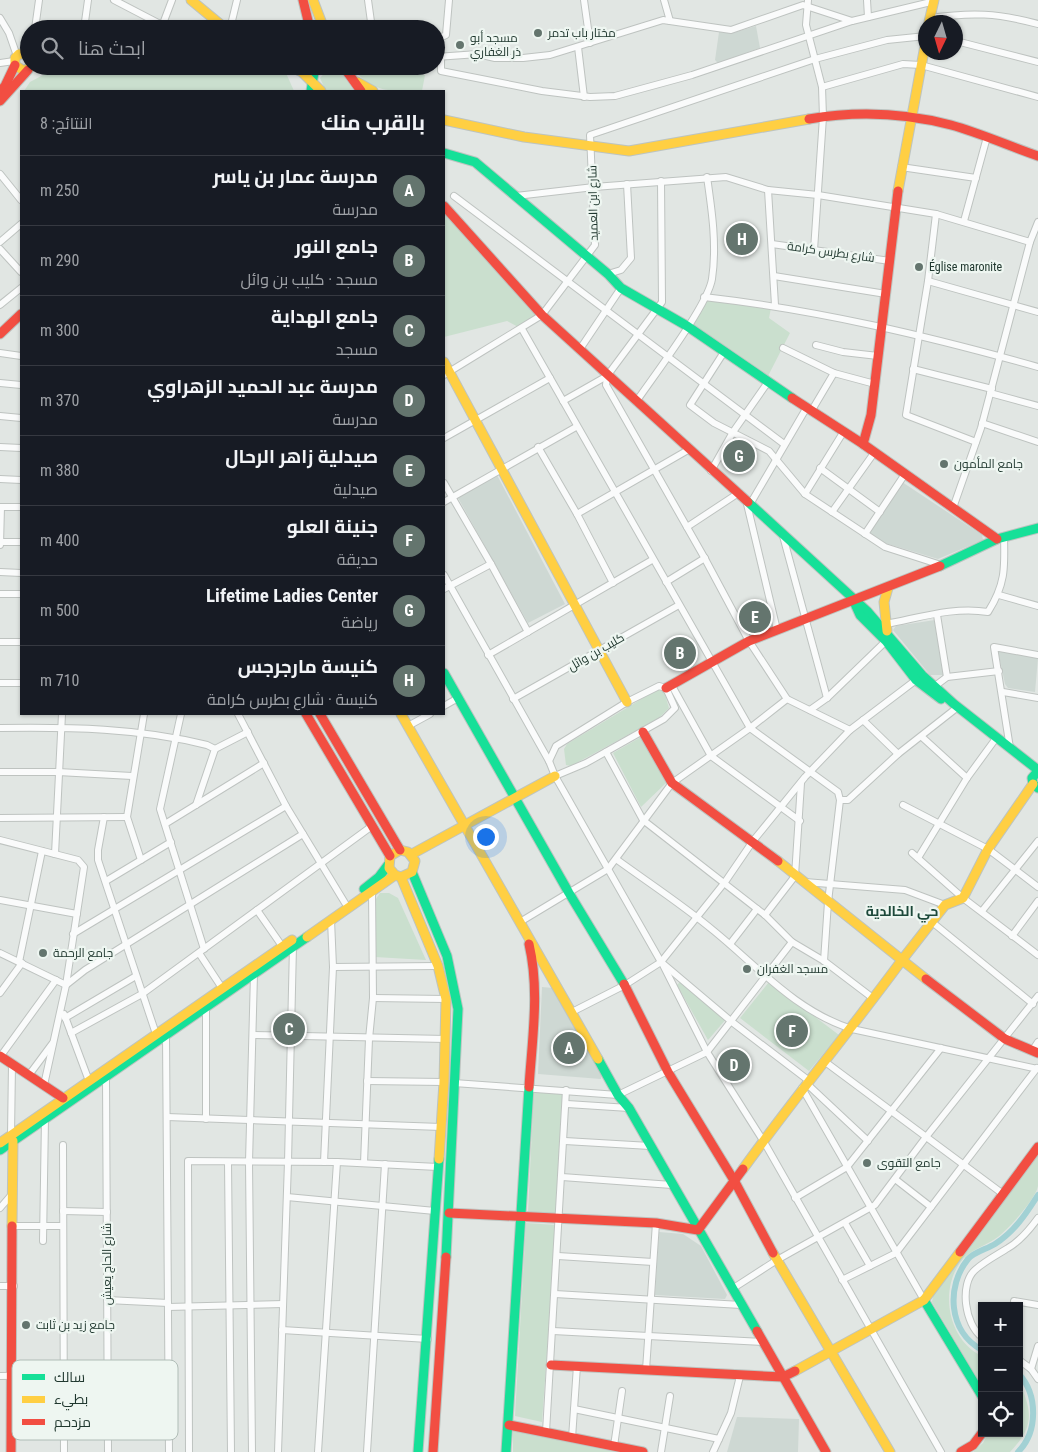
<!DOCTYPE html>
<html lang="ar">
<head>
<meta charset="utf-8">
<style>
  body { margin:0; font-family:"Roboto Condensed",Cairo,sans-serif; background:#242831; color:#f1f3f6; direction:rtl }
  .controls { position:absolute; right:15px; bottom:15px; display:grid; overflow:hidden; border-radius:0px; box-shadow:0 1px 4px #0004 }
  .controls button { width:45px; height:45px; display:grid; place-items:center; padding:0; border:0; border-bottom:1px solid #363941; background:#171b24; color:#f1f3f6; font:25px sans-serif }
  .compass { position:absolute; left:918px; top:15px; width:45px; height:45px; border-radius:50%; background:#171b24; box-shadow:0 1px 4px #0004; rotate:185deg }
  .you { position:absolute; left:485px; top:836px; width:18px; height:18px; margin:-12px; border:4px solid #fff; border-radius:50%; background:#1a73e8; box-shadow:0 0 0 8px #1a73e833 }
  .badge { display:grid; place-items:center; width:32px; height:32px; border-radius:50%; background:#64756e; color:#fff; font-size:16px; font-weight:700 }
  .pin { position:absolute; translate:-50% -50%; border:2px solid #fff; box-shadow:0 1px 5px #0006 }
  .list { margin:0; padding:0; list-style:none }
  h2 { display:flex; justify-content:space-between; align-items:center; height:65px; margin:0; padding:0 20px; font-size:21px }
  h2 small { font-size:16px; font-weight:400; color:#9ea1a6 }
  .list li { display:grid; grid-template-columns:32px 1fr auto; gap:15px; align-items:center; box-sizing:border-box; height:70px; padding:0 20px; border-top:1px solid #363941 }
  .list b { display:block; font-size:19px; white-space:nowrap }
  .list p { margin:0; font-size:16px; white-space:nowrap; color:#9ea1a6 }
  .list em { font-size:16px; font-style:normal; color:#9ea1a6 }
  .icon { flex:none; width:28px; height:28px; fill:none; stroke:currentColor; stroke-width:2; stroke-linecap:round; stroke-linejoin:round }
  .map { position:relative; flex:none; width:1038px; height:1452px; overflow:hidden; direction:ltr }
  .search { position:absolute; background:#171b24; box-shadow:0 1px 4px #0004; left:20px; top:20px; width:425px; height:55px; display:flex; align-items:center; gap:12px; box-sizing:border-box; padding:0 18px; border-radius:28px; color:#9ea1a6; font-size:19px }
  .panel { position:absolute; background:#171b24; box-shadow:0 1px 4px #0004; left:20px; top:90px; width:425px; height:625px; border-radius:0px; direction:rtl }
  .map>svg:first-child { display:block }
  .built { fill:#ced8d3 }
  .green { fill:#cadfce }
  .lines { fill:none; stroke-linecap:round; stroke-linejoin:round }
  .canal { stroke:#a2d1d4; stroke-width:6 }
  .street-casing { stroke:#bec3c0; stroke-width:8 }
  .fast-casing { stroke:#bdc4c0; stroke-width:11 }
  .slow-casing { stroke:#bdc4c0; stroke-width:11 }
  .jam-casing { stroke:#bdc4c0; stroke-width:11 }
  .street { stroke:#fafbfb; stroke-width:6 }
  .fast { stroke:#16e098; stroke-width:9 }
  .slow { stroke:#ffcf43; stroke-width:9 }
  .jam { stroke:#f24e42; stroke-width:9 }
  .poi-dot { fill:#64756e; stroke:#eef6f1; stroke-width:2 }
  .labels { text-anchor:middle; stroke-width:4.5; stroke-linejoin:round; paint-order:stroke }
  .poi-label { font-size:12px; fill:#20382f; stroke:#eef6f1; text-anchor:start }
  .street-label { font-size:12px; fill:#20382f; stroke:#eef6f1 }
  .neighbourhood-label { font-size:14px; font-weight:bold; fill:#1d493a; stroke:#eef6f1 }
  .key { fill:#eef6f1; stroke:#b0bdb7; stroke-width:1 }
  .key-label { font-size:14px; fill:#20382f }
</style>
</head>
<body>
<div class="map">
<svg width="1038" height="1452" viewBox="0 0 1038 1452">
  <rect width="100%" height="100%" fill="#e1e6e3"/>
  <g class="built">
    <polygon points="756,26 760,48 718,63 715,60 719,32 733,33"/>
    <polygon points="497,475 565,604 528,623 458,498"/>
    <polygon points="902,482 982,535 983,540 938,559 885,543 869,533"/>
    <polygon points="935,620 944,675 930,675 893,630 896,626"/>
    <polygon points="998,651 1038,658 1035,692 1008,688 1005,684"/>
    <polygon points="542,987 553,988 602,1074 601,1079 538,1074"/>
    <polygon points="659,1232 683,1234 701,1246 727,1295 725,1299 655,1295"/>
    <polygon points="737,1417 799,1419 798,1452 727,1452"/>
  </g>
  <g class="green">
    <polygon points="330,67 342,74 354,91 326,91 320,78"/>
    <path d="M 382,70 L 425,75 L 422,91 C 399,91 375,94 358,74 Z"/>
    <polygon points="270,71 286,73 294,91 24,91 30,82 45,74"/>
    <polygon points="444,206 542,315 522,329 507,321 444,337"/>
    <polygon points="706,300 771,308 769,318 790,333 766,380 692,324"/>
    <polygon points="658,689 664,691 669,708 659,718 571,766 566,765 564,749 567,744"/>
    <polygon points="641,737 666,783 641,807 613,753"/>
    <polygon points="380,893 389,893 398,898 426,960 375,957 376,899"/>
    <polygon points="680,982 727,1018 708,1040 677,985"/>
    <polygon points="769,982 839,1035 809,1071 740,1018"/>
    <polygon points="534,1089 565,1091 558,1215 528,1212"/>
    <path d="M 1038,1155 C 1038,1165 1038,1176 1038,1186 C 1036,1199 1006,1232 995,1239 C 983,1247 969,1250 960,1263 C 939,1292 949,1341 982,1356 L 982,1386 L 932,1302 L 934,1291 Z"/>
    <polygon points="526,1223 556,1225 542,1422 515,1416"/>
    <path d="M 1019,1382 C 1033,1412 1034,1427 1010,1452 L 973,1452 L 983,1443 L 988,1433 L 1019,1433 Z"/>
    <polygon points="513,1431 615,1452 513,1452"/>
  </g>
  <g class="lines">
    <g class="canal">
      <path d="M 982,1350 C 948,1332 946,1286 968,1259 C 974,1252 987,1249 995,1244 C 1014,1232 1026,1214 1038,1195"/>
      <path d="M 1018,1452 C 1038,1432 1038,1395 1019,1374"/>
    </g>
    <g class="street-casing">
      <g id="street">
        <polyline points="114,0 162,25"/>
        <polyline points="368,0 372,29"/>
        <polyline points="584,0 590,43"/>
        <polyline points="664,0 670,21"/>
        <polyline points="808,0 806,25 822,87 823,117 814,250"/>
        <polyline points="867,0 868,17"/>
        <polyline points="0,18 9,33 17,56"/>
        <path d="M 930,18 C 972,12 997,13 1038,24"/>
        <polyline points="35,29 39,0"/>
        <polyline points="84,29 88,0"/>
        <polyline points="161,29 172,0"/>
        <polyline points="230,29 237,0"/>
        <polyline points="436,40 446,35 449,0"/>
        <polyline points="956,41 1038,62"/>
        <polyline points="578,47 584,97"/>
        <polyline points="441,56 441,71 542,91 590,97 615,96 692,75 852,21 935,1"/>
        <polyline points="436,57 478,54 495,58 523,58 550,55 663,20 731,30 803,5 852,21"/>
        <polyline points="0,63 14,61"/>
        <polyline points="822,87 903,64 921,65 1038,97"/>
        <polyline points="901,167 976,178"/>
        <polyline points="0,174 21,200"/>
        <polyline points="768,190 775,305"/>
        <polyline points="454,196 784,444"/>
        <polyline points="516,196 594,187 726,177 768,190 818,195 936,214 1030,242"/>
        <polyline points="936,214 928,281 906,415 976,442"/>
        <polyline points="964,221 987,137"/>
        <polyline points="0,242 21,224"/>
        <polyline points="772,244 890,261"/>
        <polyline points="0,249 21,272"/>
        <polyline points="608,274 621,270 631,258 627,184"/>
        <polyline points="774,276 886,294"/>
        <polyline points="928,281 1038,312"/>
        <path d="M 704,297 C 818,310 928,336 1038,367"/>
        <polyline points="0,305 21,288"/>
        <polyline points="522,329 750,728 838,792 840,800 828,902 824,961"/>
        <polyline points="816,345 843,352 878,356"/>
        <polyline points="783,348 834,373 875,384"/>
        <polyline points="580,349 621,288"/>
        <polyline points="724,352 690,405 714,423 769,451 805,494 885,547 941,565"/>
        <polyline points="0,353 21,356"/>
        <polyline points="913,369 992,389"/>
        <polyline points="444,375 542,315 595,245 590,135 815,59 887,40 926,36"/>
        <polyline points="607,376 606,385 704,557 749,641 787,699 850,730"/>
        <polyline points="0,383 21,385"/>
        <polyline points="990,393 1038,406"/>
        <polyline points="563,401 607,376 662,302 661,181"/>
        <path d="M 636,402 C 653,377 708,305 712,279 C 717,246 712,211 707,177"/>
        <polyline points="812,410 834,373"/>
        <polyline points="0,416 21,418"/>
        <polyline points="982,423 1038,442"/>
        <polyline points="444,438 550,378"/>
        <polyline points="0,447 21,448"/>
        <polyline points="538,447 577,514 613,583"/>
        <polyline points="820,468 880,512"/>
        <polyline points="711,471 733,432 768,382"/>
        <polyline points="0,479 21,480"/>
        <polyline points="444,483 491,564 528,632"/>
        <polyline points="805,494 844,431"/>
        <polyline points="444,502 576,427"/>
        <polyline points="747,504 777,630"/>
        <polyline points="749,506 807,407"/>
        <polyline points="0,507 21,507"/>
        <polyline points="953,508 981,428 1030,242 1038,222"/>
        <polyline points="832,512 874,453"/>
        <polyline points="577,514 688,450"/>
        <polyline points="687,527 737,494"/>
        <polyline points="865,534 905,474"/>
        <polyline points="783,536 827,698"/>
        <polyline points="0,542 21,542"/>
        <polyline points="0,545 1,507"/>
        <polyline points="0,572 21,573"/>
        <polyline points="444,575 549,761 555,776 661,962 732,1022 808,1080"/>
        <polyline points="666,582 705,558"/>
        <polyline points="444,589 491,564"/>
        <polyline points="0,594 21,594"/>
        <polyline points="999,595 1038,606"/>
        <polyline points="937,615 947,677"/>
        <path d="M 886,624 C 919,618 954,606 988,612 C 1005,585 1005,569 1004,537"/>
        <polyline points="0,642 21,642"/>
        <polyline points="488,655 652,560"/>
        <polyline points="0,683 21,683"/>
        <polyline points="671,684 711,756 800,821"/>
        <polyline points="935,686 947,677 999,671"/>
        <polyline points="1003,692 1038,698"/>
        <polyline points="513,699 679,605"/>
        <polyline points="444,706 458,698"/>
        <polyline points="810,710 827,698 886,641"/>
        <polyline points="181,714 160,809 204,949"/>
        <polyline points="238,714 286,806 345,903"/>
        <polyline points="863,720 898,754"/>
        <polyline points="408,726 430,714"/>
        <path d="M 0,728 C 70,727 139,728 207,745 L 215,749 L 196,805"/>
        <polyline points="922,737 967,778"/>
        <polyline points="1010,748 994,647 1038,655"/>
        <polyline points="215,749 248,732"/>
        <polyline points="606,752 643,820 765,915 792,942 824,961 874,999"/>
        <polyline points="549,761 556,746 627,702 659,686 666,688 675,708 664,719 586,763 555,776"/>
        <polyline points="0,772 58,772 132,776"/>
        <polyline points="840,800 848,800 898,754 954,710"/>
        <polyline points="903,805 988,849 1038,887"/>
        <polyline points="104,817 98,850 98,860 156,1034"/>
        <polyline points="0,818 127,817"/>
        <polyline points="165,824 264,763"/>
        <polyline points="0,840 78,860 84,867 66,985 44,1085"/>
        <polyline points="912,853 963,898 1038,955"/>
        <polyline points="55,854 62,714"/>
        <polyline points="918,858 967,778 994,741"/>
        <path d="M 616,859 C 649,883 683,905 714,931 C 758,967 797,1012 852,1029 L 1038,1069"/>
        <polyline points="141,860 127,817 144,714"/>
        <polyline points="106,881 171,842"/>
        <polyline points="805,882 905,890 945,905"/>
        <polyline points="0,900 77,914"/>
        <polyline points="257,910 282,946"/>
        <polyline points="982,911 1038,841"/>
        <polyline points="765,915 795,876 801,783"/>
        <polyline points="520,922 608,869 672,783 750,728 787,699"/>
        <polyline points="932,922 1033,1004"/>
        <polyline points="73,934 286,806"/>
        <polyline points="1012,936 1038,901"/>
        <polyline points="730,944 757,909"/>
        <polyline points="0,953 66,985 85,970 303,834"/>
        <polyline points="199,953 222,988"/>
        <polyline points="19,962 42,851"/>
        <polyline points="663,965 707,1052 764,1142 941,1452"/>
        <polyline points="333,967 438,966"/>
        <polyline points="0,993 22,963"/>
        <polyline points="373,998 446,999"/>
        <polyline points="572,1012 625,985 661,962 725,882 753,841 805,777 850,730 916,680"/>
        <polyline points="64,1014 89,1081"/>
        <polyline points="65,1018 136,976"/>
        <polyline points="71,1033 142,994 372,826"/>
        <polyline points="166,1035 169,1452"/>
        <polyline points="253,1035 446,1039"/>
        <polyline points="1032,1051 1038,1042"/>
        <polyline points="0,1057 56,980"/>
        <polyline points="824,1061 1003,1194"/>
        <polyline points="29,1075 52,1044"/>
        <polyline points="106,1077 108,1452"/>
        <polyline points="367,1081 444,1082"/>
        <polyline points="454,1083 618,1095 707,1052 792,942"/>
        <polyline points="806,1083 868,1141"/>
        <polyline points="802,1088 924,1300"/>
        <polyline points="567,1104 629,1108"/>
        <polyline points="167,1117 441,1127"/>
        <polyline points="206,1119 206,1007"/>
        <polyline points="11,1135 12,1064"/>
        <polyline points="565,1141 650,1146"/>
        <polyline points="63,1145 64,1452"/>
        <polyline points="228,1162 231,1452"/>
        <polyline points="324,1162 333,967 331,920"/>
        <polyline points="364,1163 369,1039 373,998 372,891"/>
        <polyline points="562,1177 672,1185"/>
        <polyline points="895,1179 931,1207"/>
        <polyline points="287,1197 435,1211"/>
        <polyline points="795,1198 847,1167 941,1048"/>
        <polyline points="0,1208 13,1193"/>
        <polyline points="63,1211 107,1212"/>
        <polyline points="845,1223 870,1266"/>
        <polyline points="13,1226 63,1226"/>
        <polyline points="43,1241 45,1119"/>
        <polyline points="558,1256 653,1262"/>
        <polyline points="842,1280 896,1253 1037,1068"/>
        <polyline points="0,1286 14,1286"/>
        <polyline points="732,1289 777,1260 875,1205 926,1137 1038,996"/>
        <polyline points="555,1294 741,1305"/>
        <polyline points="107,1300 168,1303"/>
        <polyline points="1014,1301 1038,1305"/>
        <polyline points="168,1307 283,1304"/>
        <polyline points="282,1330 428,1339"/>
        <polyline points="553,1331 763,1342"/>
        <path d="M 982,1337 C 965,1325 959,1284 975,1270 C 985,1261 997,1255 1008,1248 C 1020,1241 1030,1229 1038,1218"/>
        <polyline points="1019,1360 1031,1369 1038,1379"/>
        <polyline points="64,1365 153,1366"/>
        <polyline points="1031,1369 1038,1346"/>
        <polyline points="646,1370 656,1223"/>
        <polyline points="0,1376 64,1375"/>
        <polyline points="574,1409 719,1439"/>
        <polyline points="546,1432 566,1090"/>
        <polyline points="572,1438 577,1366"/>
        <polyline points="614,1446 622,1391"/>
        <polyline points="189,1452 188,1161 337,1162 438,1167"/>
        <polyline points="252,1452 249,1162 254,974"/>
        <polyline points="278,1452 288,1162 293,946"/>
        <polyline points="318,1452 337,1162"/>
        <polyline points="367,1452 385,1164"/>
        <polyline points="661,1452 670,1396"/>
        <polyline points="713,1452 731,1413 740,1376"/>
      </g>
    </g>
    <g class="fast-casing">
      <g id="fast">
        <polyline points="311,91 315,66"/>
        <polyline points="444,153 475,162 608,274 621,288 687,326 792,398"/>
        <polyline points="748,502 867,611 922,675 954,704 1038,770"/>
        <polyline points="940,566 997,539 1038,528"/>
        <polyline points="855,604 860,615 886,641 916,680 941,699"/>
        <polyline points="444,673 569,893 624,984"/>
        <polyline points="1038,771 1032,778 1033,784 1038,788"/>
        <polyline points="412,872 447,956 458,1009 446,1257"/>
        <polyline points="364,889 379,877 388,865"/>
        <polyline points="598,1059 618,1095 629,1108 757,1331"/>
        <polyline points="0,1150 307,937"/>
        <polyline points="924,1300 982,1396"/>
        <polyline points="418,1452 439,1159"/>
        <polyline points="506,1452 529,1087"/>
      </g>
    </g>
    <g class="slow-casing">
      <g id="slow">
        <polyline points="191,0 226,29"/>
        <polyline points="313,0 324,29"/>
        <polyline points="929,22 934,0"/>
        <polyline points="29,54 19,54 15,58 15,65 24,71 32,66"/>
        <polyline points="290,66 302,72 321,91"/>
        <polyline points="357,82 373,91"/>
        <polyline points="444,120 524,137 629,151 809,119"/>
        <polyline points="898,191 926,40"/>
        <polyline points="444,362 627,702"/>
        <polyline points="887,631 884,602 888,588"/>
        <polyline points="401,714 598,1059"/>
        <polyline points="412,854 555,776"/>
        <polyline points="401,877 412,872 415,861 408,852 400,850 390,856 389,868 395,875 401,877 438,966 446,999 444,1082 439,1159"/>
        <polyline points="307,937 395,875"/>
        <polyline points="926,979 902,960 945,905 963,898 988,849 1033,784"/>
        <polyline points="0,1143 292,940"/>
        <path d="M 743,1169 C 794,1098 850,1031 902,960 L 778,861"/>
        <polyline points="12,1226 13,1141"/>
        <polyline points="773,1253 890,1452"/>
        <polyline points="795,1371 924,1300 960,1252"/>
      </g>
    </g>
    <g class="jam-casing">
      <g id="jam">
        <polyline points="303,0 310,29"/>
        <polyline points="343,66 361,91"/>
        <polyline points="0,91 5,86 15,65"/>
        <polyline points="0,101 28,70"/>
        <path d="M 809,119 C 855,111 905,113 951,125 C 980,133 1009,146 1038,156"/>
        <polyline points="444,206 542,315 748,502"/>
        <polyline points="0,334 21,314"/>
        <polyline points="792,398 863,444 997,539"/>
        <polyline points="863,444 871,415 898,191"/>
        <polyline points="666,688 749,641 940,566"/>
        <polyline points="306,714 390,856"/>
        <polyline points="320,714 400,850"/>
        <polyline points="643,732 672,783 778,861"/>
        <path d="M 529,944 C 540,991 532,1040 529,1087"/>
        <polyline points="926,979 1005,1039 1038,1053"/>
        <polyline points="624,984 668,1072 735,1182 773,1253"/>
        <polyline points="0,1056 63,1098"/>
        <polyline points="449,1213 656,1223 698,1230 743,1169"/>
        <polyline points="960,1252 1038,1147"/>
        <polyline points="757,1331 826,1452"/>
        <polyline points="551,1365 783,1377 795,1371"/>
        <polyline points="509,1425 643,1452"/>
        <polyline points="11,1452 12,1226"/>
        <polyline points="433,1452 446,1257"/>
        <polyline points="961,1452 973,1445 982,1433"/>
      </g>
    </g>
    <use href="#street" class="street"/>
    <use href="#fast" class="fast"/>
    <use href="#slow" class="slow"/>
    <use href="#jam" class="jam"/>
  </g>
  <g class="poi-dot">
    <circle cx="538" cy="33" r="5"/>
    <circle cx="460" cy="45" r="5"/>
    <circle cx="919" cy="267" r="5"/>
    <circle cx="944" cy="464" r="5"/>
    <circle cx="43" cy="953" r="5"/>
    <circle cx="747" cy="969" r="5"/>
    <circle cx="867" cy="1163" r="5"/>
    <circle cx="26" cy="1325" r="5"/>
  </g>
  <g class="labels">
    <g class="poi-label">
      <text x="548" y="37">مختار باب تدمر</text>
      <text x="470" y="42">مسجد أبو<tspan x="470" dy="14">ذر الغفاري</tspan></text>
      <text x="929" y="271">Église maronite</text>
      <text x="954" y="468">جامع المأمون</text>
      <text x="53" y="957">جامع الرحمة</text>
      <text x="757" y="973">مسجد الغفران</text>
      <text x="877" y="1167">جامع التقوى</text>
      <text x="36" y="1329">جامع زيد بن ثابت</text>
    </g>
    <g class="street-label">
      <text transform="translate(593 203) rotate(-91)" y="4">شارع ابن العميد</text>
      <text transform="translate(831 252) rotate(8)" y="4">شارع بطرس كرامة</text>
      <text transform="translate(596 652) rotate(-30)" y="4">كليب بن وائل</text>
      <text transform="translate(107 1264) rotate(-90)" y="4">شارع الحاج يعيش</text>
    </g>
    <g class="neighbourhood-label">
      <text x="902" y="916">حي الخالدية</text>
    </g>
  </g>
  <rect x="12" y="1360" width="166" height="80" rx="8" class="key"/>
  <rect x="22" y="1374" width="23" height="6" fill="#16e098"/>
  <rect x="22" y="1396" width="23" height="7" fill="#ffcf43"/>
  <rect x="22" y="1419" width="23" height="6" fill="#f24e42"/>
  <g class="key-label">
    <text x="54" y="1382">سالك</text>
    <text x="54" y="1404">بطيء</text>
    <text x="54" y="1427">مزدحم</text>
  </g>
</svg>
<div class="controls">
<button>+</button>
<button>−</button>
<button><svg class="icon" aria-label="locate" viewBox="0 0 24 24"><circle cx="12" cy="12" r="6"/><path d="M12 2v4M12 18v4M2 12h4M18 12h4"/></svg></button>
</div>
<svg class="compass" viewBox="-18 -18 36 36"><path d="M0-13l5 13h-10z" fill="#e53935"/><path d="M0 13l5-13h-10z" fill="#9ea1a6"/></svg>
<div class="you"></div>
<div class="pin badge" style="left:569px;top:1048px">A</div>
<div class="pin badge" style="left:680px;top:653px">B</div>
<div class="pin badge" style="left:289px;top:1029px">C</div>
<div class="pin badge" style="left:734px;top:1065px">D</div>
<div class="pin badge" style="left:755px;top:617px">E</div>
<div class="pin badge" style="left:792px;top:1031px">F</div>
<div class="pin badge" style="left:739px;top:456px">G</div>
<div class="pin badge" style="left:742px;top:239px">H</div>
<div class="search"><svg class="icon" aria-label="search" viewBox="0 0 24 24"><circle cx="10" cy="10" r="6"/><path d="M15 15l6 6"/></svg>ابحث هنا</div>
<section class="panel">
<h2>بالقرب منك<small>النتائج: 8</small></h2>
<ul class="list">
<li><span class="badge">A</span><div><b>مدرسة عمار بن ياسر</b><p>مدرسة</p></div><em>250 m</em></li>
<li><span class="badge">B</span><div><b>جامع النور</b><p>مسجد · كليب بن وائل</p></div><em>290 m</em></li>
<li><span class="badge">C</span><div><b>جامع الهداية</b><p>مسجد</p></div><em>300 m</em></li>
<li><span class="badge">D</span><div><b>مدرسة عبد الحميد الزهراوي</b><p>مدرسة</p></div><em>370 m</em></li>
<li><span class="badge">E</span><div><b>صيدلية زاهر الرحال</b><p>صيدلية</p></div><em>380 m</em></li>
<li><span class="badge">F</span><div><b>جنينة العلو</b><p>حديقة</p></div><em>400 m</em></li>
<li><span class="badge">G</span><div><b>Lifetime Ladies Center</b><p>رياضة</p></div><em>500 m</em></li>
<li><span class="badge">H</span><div><b>كنيسة مارجرجس</b><p>كنيسة · شارع بطرس كرامة</p></div><em>710 m</em></li>
</ul>
</section>
</div>
</body>
</html>
